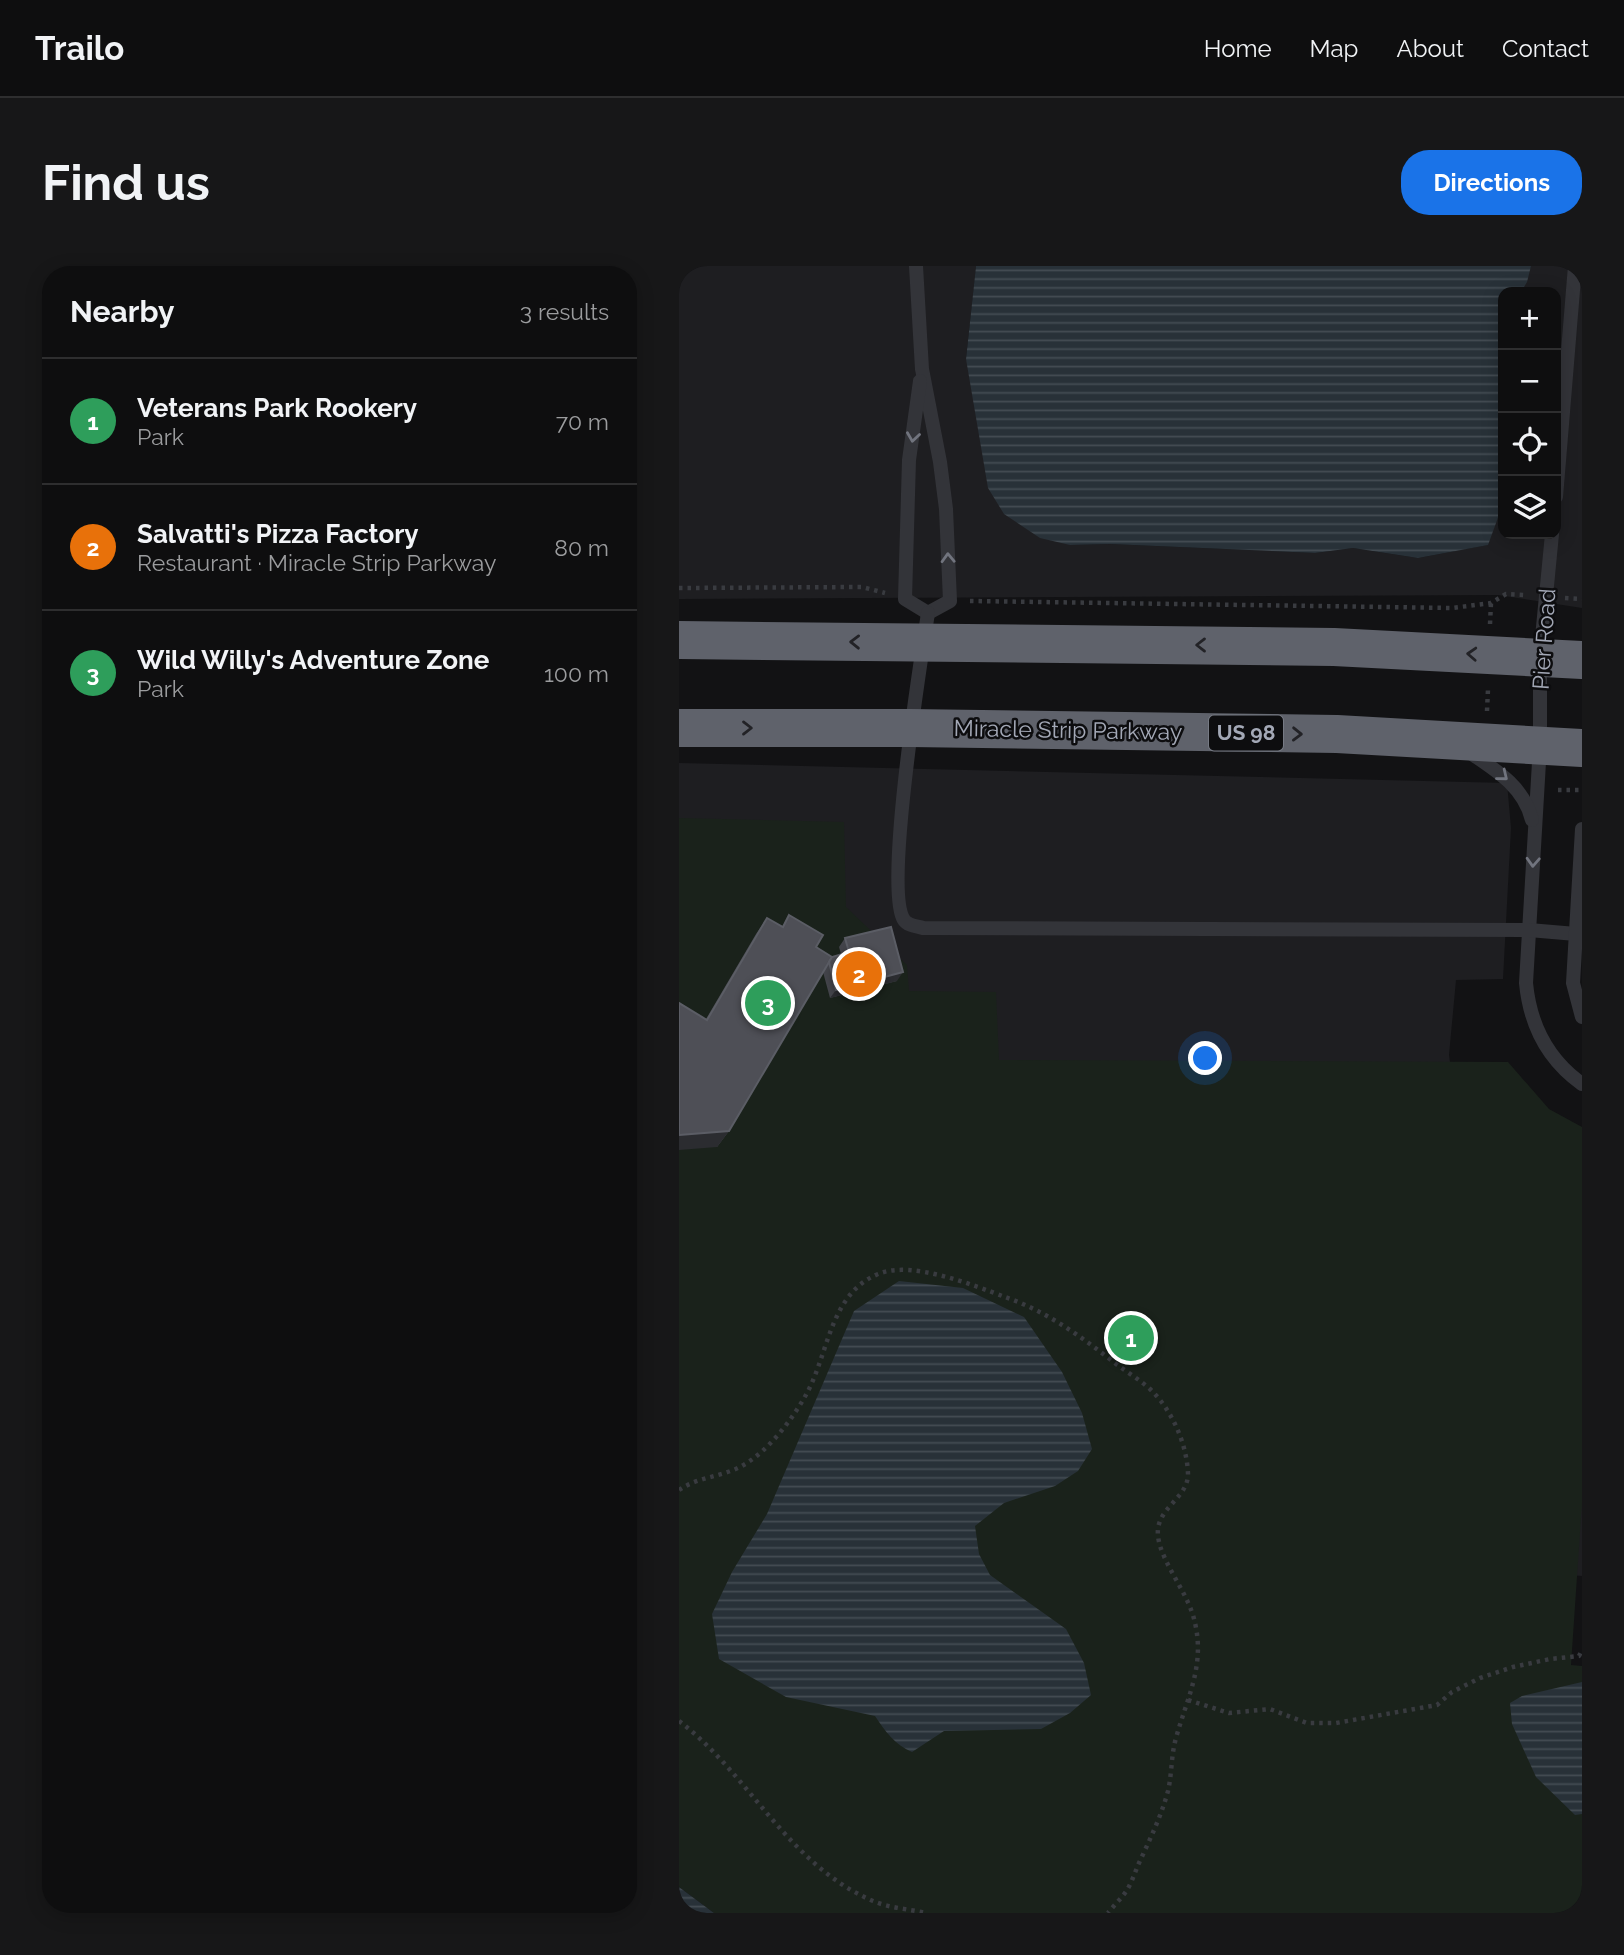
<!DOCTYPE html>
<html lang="en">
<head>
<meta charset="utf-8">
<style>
  body { margin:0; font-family:Raleway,sans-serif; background:#171718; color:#f1f3f6 }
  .controls { position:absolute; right:21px; top:21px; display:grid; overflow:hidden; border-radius:14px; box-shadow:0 4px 18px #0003 }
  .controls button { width:63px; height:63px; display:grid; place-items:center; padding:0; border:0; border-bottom:2px solid #2e2e2f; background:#0e0e0f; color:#f1f3f6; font:35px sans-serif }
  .you { position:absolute; left:527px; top:793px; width:24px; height:24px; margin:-18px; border:5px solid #fff; border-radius:50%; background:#1a73e8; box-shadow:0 0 0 10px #1a73e833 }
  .badge { display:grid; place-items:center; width:46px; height:46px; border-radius:50%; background:#1a73e8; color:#fff; font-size:23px; font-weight:700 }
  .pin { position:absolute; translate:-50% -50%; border:4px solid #fff; box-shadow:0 2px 7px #0006 }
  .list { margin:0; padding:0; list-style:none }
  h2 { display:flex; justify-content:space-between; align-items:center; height:91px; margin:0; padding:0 28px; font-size:30px }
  h2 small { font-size:23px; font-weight:400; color:#9b9c9e }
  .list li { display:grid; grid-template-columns:46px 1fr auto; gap:21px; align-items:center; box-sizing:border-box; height:126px; padding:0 28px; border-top:2px solid #2e2e2f }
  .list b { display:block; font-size:26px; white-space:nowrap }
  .list p { margin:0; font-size:23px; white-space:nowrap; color:#9b9c9e }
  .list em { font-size:23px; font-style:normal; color:#9b9c9e }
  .icon { flex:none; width:38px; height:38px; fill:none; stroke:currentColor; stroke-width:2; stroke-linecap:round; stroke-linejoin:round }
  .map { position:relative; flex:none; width:903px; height:1647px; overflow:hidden; border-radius:28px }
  header { display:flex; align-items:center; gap:42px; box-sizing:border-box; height:98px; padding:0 35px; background:#0e0e0f; border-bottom:2px solid #2e2e2f }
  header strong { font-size:33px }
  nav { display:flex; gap:38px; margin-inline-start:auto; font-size:24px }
  .intro { display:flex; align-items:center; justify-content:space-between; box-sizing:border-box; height:168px; padding:0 42px }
  h1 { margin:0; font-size:49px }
  .button { padding:18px 32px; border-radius:28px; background:#1a73e8; color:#fff; font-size:24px; font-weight:700 }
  main { display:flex; gap:42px; padding:0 42px }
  aside { flex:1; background:#0e0e0f; border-radius:28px; box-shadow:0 4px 18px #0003 }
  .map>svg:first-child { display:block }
  .built { fill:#1e1e21 }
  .park { fill:#1a221b }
  .water { fill:url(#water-rules) }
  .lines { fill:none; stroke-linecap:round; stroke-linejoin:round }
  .path { stroke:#393b40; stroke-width:4.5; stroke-dasharray:3.5 5; stroke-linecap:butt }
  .lane { stroke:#333439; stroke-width:14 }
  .highway { stroke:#5f626b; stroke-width:38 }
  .wall { fill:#43444a }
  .shaded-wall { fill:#2b2c30 }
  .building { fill:#4e4f56; stroke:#5b5d65; stroke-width:2 }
  .oneway { stroke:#71747e }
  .oneway2 { stroke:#222226 }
  .labels { text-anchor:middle; stroke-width:5; stroke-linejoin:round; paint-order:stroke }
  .shield { fill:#0d0d0f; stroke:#767a84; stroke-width:2 }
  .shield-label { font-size:21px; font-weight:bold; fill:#a3a8b6 }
  .street-label { font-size:23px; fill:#a3a8b6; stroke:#0d0d0f }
</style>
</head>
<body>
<header>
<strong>Trailo</strong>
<nav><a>Home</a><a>Map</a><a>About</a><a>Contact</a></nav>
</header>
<div class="intro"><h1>Find us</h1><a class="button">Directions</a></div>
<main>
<aside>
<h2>Nearby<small>3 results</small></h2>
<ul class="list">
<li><span class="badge" style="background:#2e9e5b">1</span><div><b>Veterans Park Rookery</b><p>Park</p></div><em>70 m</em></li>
<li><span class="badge" style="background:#e8710a">2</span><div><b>Salvatti's Pizza Factory</b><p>Restaurant · Miracle Strip Parkway</p></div><em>80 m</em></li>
<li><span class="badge" style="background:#2e9e5b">3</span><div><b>Wild Willy's Adventure Zone</b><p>Park</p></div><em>100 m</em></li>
</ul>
</aside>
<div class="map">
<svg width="903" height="1647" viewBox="0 0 903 1647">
  <defs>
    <pattern id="water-rules" width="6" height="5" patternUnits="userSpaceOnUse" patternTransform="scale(1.75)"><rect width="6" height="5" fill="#283138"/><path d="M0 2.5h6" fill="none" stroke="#444c53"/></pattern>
  </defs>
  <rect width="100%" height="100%" fill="#121214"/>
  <g class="built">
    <polygon points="0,0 297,0 287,93 391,279 431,278 636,287 674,282 739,292 808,279 824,238 824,268 877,268 877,26 842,26 852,0 903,0 903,342 819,329 0,333"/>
    <polygon points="0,497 828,517 832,562 824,713 777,714 770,789 775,825 903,1004 903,1310 537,1278 0,908"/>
  </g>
  <polygon class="park" points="0,552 165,556 167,641 228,699 230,725 317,726 320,794 829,796 870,843 903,861 903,1237 892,1399 903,1400 903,1647 35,1647 0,1621"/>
  <g class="water">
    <polygon points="297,0 852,0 848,16 842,26 824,26 824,238 809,279 739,292 674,282 636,287 431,278 391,279 361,272 325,248 309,222 287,93"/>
    <path d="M 220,1015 L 284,1022 L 345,1051 L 383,1106 L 403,1147 L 413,1183 L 399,1205 L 376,1220 L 325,1237 L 296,1260 L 300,1288 L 311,1309 L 387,1363 L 405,1397 L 412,1429 L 391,1447 L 362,1463 L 265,1465 L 233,1486 C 216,1479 206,1465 196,1450 L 107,1431 L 40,1393 L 33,1348 L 53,1306 L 88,1248 L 175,1045 Z"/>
    <polygon points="903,1416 903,1548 896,1549 857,1511 833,1458 831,1437 843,1430"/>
    <polygon points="0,1621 35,1647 0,1647"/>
  </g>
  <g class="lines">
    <g class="path">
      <polyline points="0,322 183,321 206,327"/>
      <polyline points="886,332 903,333"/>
      <polyline points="291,335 773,342 812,337 827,328 846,329"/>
      <polyline points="811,358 812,337"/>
      <polyline points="808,445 809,423"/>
      <polyline points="879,524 903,524"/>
      <path d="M 0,1224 C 19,1211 41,1211 61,1201 C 89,1186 113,1154 128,1127 C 150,1086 151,1028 199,1008 C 232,994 294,1019 326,1031 C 367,1045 403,1071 437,1098 C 448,1106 461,1114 471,1123 C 493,1144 508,1178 509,1208 C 509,1233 476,1242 479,1270 C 482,1297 510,1327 516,1357 C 526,1400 508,1432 497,1472 C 492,1489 493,1508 489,1525 C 482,1551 471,1573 460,1597 C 456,1606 453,1616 448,1624 C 443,1632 435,1639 429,1647"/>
      <polyline points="509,1434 550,1447 591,1443 628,1457 657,1457 758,1439 773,1426 801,1412 834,1401 871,1393 900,1390 903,1384"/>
      <path d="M 0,1455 C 71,1509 109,1599 194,1635 C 210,1642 230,1643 246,1647"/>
    </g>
    <g class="lane">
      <polyline points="237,0 243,103 261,196 267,243 271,335 249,347"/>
      <polyline points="241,115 230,194 226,333 249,347"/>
      <polyline points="877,231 896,0"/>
      <path d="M 873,268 L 861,392 L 861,479 L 847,717 C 851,759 868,793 903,818"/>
      <path d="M 249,347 C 242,393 205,625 225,654 C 229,660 238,660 244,662 L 850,664 L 897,668"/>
      <path d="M 790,486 C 817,504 845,521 853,554"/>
      <polyline points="903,563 894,717 903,751"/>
    </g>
    <g class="highway">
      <polyline points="0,374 655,381 903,394"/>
      <polyline points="0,462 231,462 658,468 903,482"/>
    </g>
  </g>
  <polygon class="wall" points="110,649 137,681 153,691 162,688 160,681 166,672 218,715 151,732 144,706 50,865 38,881 27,753 77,668 88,652 103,661"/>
  <g class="shaded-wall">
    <polygon points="224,706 218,715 151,732 157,724"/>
    <polygon points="50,865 38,881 0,884 0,869"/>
  </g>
  <g class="building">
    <polygon points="110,649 144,669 137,681 153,691 50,865 0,869 0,737 28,754 88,652 104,661"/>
    <polygon points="212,661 224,706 157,724 150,696 153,691 170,686 166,672"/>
  </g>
  <defs><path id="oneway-chevron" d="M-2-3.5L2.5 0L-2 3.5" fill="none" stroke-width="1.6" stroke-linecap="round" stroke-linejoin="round" transform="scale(1.75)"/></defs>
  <g class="oneway">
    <use href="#oneway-chevron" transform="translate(234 171) rotate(98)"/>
    <use href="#oneway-chevron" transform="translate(269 292) rotate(-92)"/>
    <use href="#oneway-chevron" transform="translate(824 510) rotate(39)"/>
    <use href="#oneway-chevron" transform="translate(854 596) rotate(93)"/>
  </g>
  <g class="oneway2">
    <use href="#oneway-chevron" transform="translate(176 376) rotate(-179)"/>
    <use href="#oneway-chevron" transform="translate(522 379) rotate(-180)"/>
    <use href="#oneway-chevron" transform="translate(793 388) rotate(-177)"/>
    <use href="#oneway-chevron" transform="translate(68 462)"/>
    <use href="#oneway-chevron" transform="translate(618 468) rotate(1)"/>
  </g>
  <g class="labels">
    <rect class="shield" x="530" y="449.5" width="74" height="35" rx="5"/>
    <g class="shield-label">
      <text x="567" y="474">US 98</text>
    </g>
    <g class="street-label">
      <text transform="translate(865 373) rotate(-86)" y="8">Pier Road</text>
      <text transform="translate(389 464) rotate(1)" y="8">Miracle Strip Parkway</text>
    </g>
  </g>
</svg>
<div class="controls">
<button>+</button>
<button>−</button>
<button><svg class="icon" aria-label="locate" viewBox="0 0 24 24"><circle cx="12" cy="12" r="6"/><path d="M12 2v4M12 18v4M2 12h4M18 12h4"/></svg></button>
<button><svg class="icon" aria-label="layers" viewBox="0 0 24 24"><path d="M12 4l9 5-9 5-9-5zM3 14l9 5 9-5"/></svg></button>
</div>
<div class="you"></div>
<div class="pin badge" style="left:452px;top:1072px;background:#2e9e5b">1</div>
<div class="pin badge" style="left:180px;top:708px;background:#e8710a">2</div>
<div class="pin badge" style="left:89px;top:737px;background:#2e9e5b">3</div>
</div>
</main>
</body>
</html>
